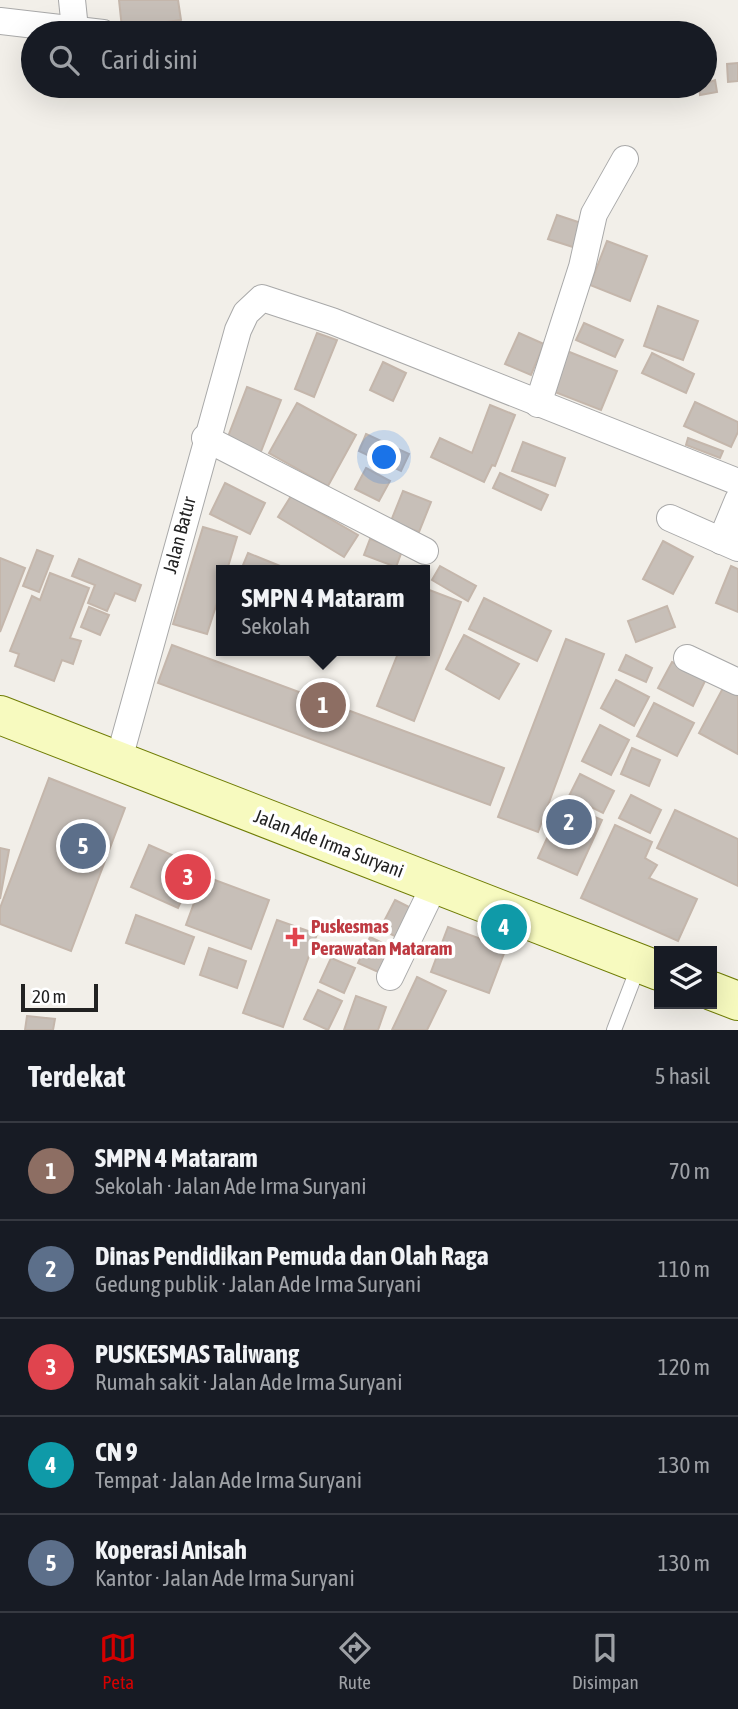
<!DOCTYPE html>
<html lang="id">
<head>
<meta charset="utf-8">
<style>
  body { margin:0; font-family:"Asap Condensed",sans-serif; background:#20242c; color:#f1f3f6 }
  .controls { position:absolute; right:21px; bottom:21px; display:grid; overflow:hidden; border-radius:0px; box-shadow:0 7px 28px #0002 }
  .controls button { width:63px; height:63px; display:grid; place-items:center; padding:0; border:0; border-bottom:2px solid #363941; background:#171b24; color:#f1f3f6; font:35px sans-serif }
  .scale { position:absolute; left:21px; bottom:18px; width:77px; box-sizing:border-box; padding-left:7px; border:4px solid #222; border-top:0; font-size:19px; line-height:24px; white-space:nowrap; color:#222; -webkit-text-stroke:5px #fff; paint-order:stroke }
  .you { position:absolute; left:385px; top:458px; width:24px; height:24px; margin:-18px; border:5px solid #fff; border-radius:50%; background:#1a73e8; box-shadow:0 0 0 10px #1a73e833 }
  .badge { display:grid; place-items:center; width:46px; height:46px; border-radius:50%; background:#d40000; color:#fff; font-size:23px; font-weight:700 }
  .pin { position:absolute; translate:-50% -50%; border:4px solid #fff; box-shadow:0 2px 7px #0006 }
  .popup { position:absolute; left:216px; top:565px; width:214px; height:91px; box-sizing:border-box; display:grid; place-content:center; border-radius:0px; background:#171b24; filter:drop-shadow(0 2px 5px #0005); font-size:23px; white-space:nowrap; color:#9ea1a6 }
  .popup b { font-size:26px; color:#f1f3f6 }
  .popup::after { content:''; position:absolute; left:50%; top:100%; margin-left:-14px; border:14px solid transparent; border-top-color:#171b24 }
  .list { margin:0; padding:0; list-style:none }
  h2 { display:flex; justify-content:space-between; align-items:center; height:91px; margin:0; padding:0 28px; font-size:30px }
  h2 small { font-size:23px; font-weight:400; color:#9ea1a6 }
  .list li { display:grid; grid-template-columns:46px 1fr auto; gap:21px; align-items:center; box-sizing:border-box; height:98px; padding:0 28px; border-top:2px solid #363941 }
  .list b { display:block; font-size:26px; white-space:nowrap }
  .list p { margin:0; font-size:23px; white-space:nowrap; color:#9ea1a6 }
  .list em { font-size:23px; font-style:normal; color:#9ea1a6 }
  .icon { flex:none; width:38px; height:38px; fill:none; stroke:currentColor; stroke-width:2; stroke-linecap:round; stroke-linejoin:round }
  .map { position:relative; flex:none; width:738px; height:1030px; overflow:hidden }
  .search { position:absolute; background:#171b24; box-shadow:0 7px 28px #0002; left:21px; right:21px; top:21px; height:77px; display:flex; align-items:center; gap:18px; box-sizing:border-box; padding:0 24px; border-radius:38px; color:#9ea1a6; font-size:26px }
  .sheet { height:581px; background:#171b24 }
  nav { display:flex; justify-content:space-around; align-items:center; box-sizing:border-box; height:98px; border-top:2px solid #363941; background:#171b24; font-size:19px; color:#9ea1a6 }
  nav a { display:grid; justify-items:center; gap:4px }
  nav .on { color:#d40000 }
  .map>svg:first-child { display:block }
  .building { fill:#c7bfb8; stroke:#c4b6ab; stroke-width:2 }
  .lines { fill:none; stroke-linecap:round; stroke-linejoin:round }
  .lane-casing { stroke:#a9a9a9; stroke-width:16 }
  .street-casing { stroke:#a9a9a9; stroke-width:28 }
  .secondary-casing { stroke:#707d05; stroke-width:40 }
  .lane { stroke:#fff; stroke-width:14 }
  .street { stroke:#fff; stroke-width:26 }
  .secondary { stroke:#f7fabf; stroke-width:38 }
  .health-dot { fill:#e0444e; stroke:#fff; stroke-width:2.5 }
  .labels { text-anchor:middle; stroke-width:7; stroke-linejoin:round; paint-order:stroke }
  .street-label { font-size:19px; fill:#222; stroke:#fff }
  .health-label { font-size:19px; font-weight:bold; fill:#be3a42; stroke:#fff; text-anchor:start }
</style>
</head>
<body>
<div class="map">
<svg width="738" height="1030" viewBox="0 0 738 1030">
  <rect width="100%" height="100%" fill="#f2efe9"/>
  <g class="building">
    <polygon points="119,0 178,0 181,20 122,28"/>
    <polygon points="738,63 738,81 728,82 727,64"/>
    <polygon points="715,80 717,92 700,95 699,86"/>
    <polygon points="557,215 587,225 579,249 548,239"/>
    <polygon points="607,241 647,256 630,301 590,285"/>
    <polygon points="658,306 698,321 683,360 644,346"/>
    <polygon points="584,323 623,340 615,357 576,340"/>
    <polygon points="317,333 337,340 314,397 295,389"/>
    <polygon points="519,333 544,344 531,375 505,364"/>
    <polygon points="562,349 617,371 601,410 547,389"/>
    <polygon points="652,353 694,374 686,393 642,373"/>
    <polygon points="383,362 406,373 393,401 370,390"/>
    <polygon points="247,387 281,400 260,454 226,442"/>
    <polygon points="695,402 738,422 738,432 731,447 684,426"/>
    <polygon points="297,403 356,435 328,486 269,453"/>
    <polygon points="490,405 515,415 495,466 492,465 484,482 431,457 440,438 472,453"/>
    <polygon points="366,434 409,454 401,471 359,451"/>
    <polygon points="688,438 723,451 720,458 686,445"/>
    <polygon points="523,442 565,458 555,486 512,471"/>
    <polygon points="366,468 390,481 379,501 355,489"/>
    <polygon points="500,473 548,495 541,510 493,488"/>
    <polygon points="225,483 265,503 250,534 210,514"/>
    <polygon points="403,491 431,502 419,532 391,521"/>
    <polygon points="291,496 358,535 344,557 278,517"/>
    <polygon points="203,527 237,537 227,570 222,570 222,587 207,634 173,624"/>
    <polygon points="370,539 402,551 396,567 364,555"/>
    <polygon points="663,541 693,557 673,594 643,579"/>
    <polygon points="37,550 53,556 39,592 23,586"/>
    <polygon points="248,553 290,570 241,570"/>
    <polygon points="0,558 25,568 0,632"/>
    <polygon points="79,559 141,585 135,601 115,593 107,611 88,603 95,585 72,576"/>
    <polygon points="440,566 476,586 468,601 432,580"/>
    <polygon points="731,566 738,569 738,612 716,603"/>
    <polygon points="50,573 89,588 70,638 81,641 73,664 62,660 54,681 15,666 19,654 10,651 32,596 40,600"/>
    <polygon points="424,588 461,602 414,721 377,706 399,651 424,651"/>
    <polygon points="484,598 551,631 537,661 469,629"/>
    <polygon points="667,606 675,627 636,642 628,621"/>
    <polygon points="89,607 109,615 100,635 81,627"/>
    <polygon points="464,635 519,664 499,699 446,669"/>
    <polygon points="566,639 604,654 538,832 498,817"/>
    <polygon points="172,645 504,768 490,805 158,683"/>
    <polygon points="626,655 652,668 646,682 619,670"/>
    <polygon points="672,662 706,679 693,706 658,688"/>
    <polygon points="616,680 649,697 634,726 601,708"/>
    <polygon points="723,688 738,696 738,754 699,733"/>
    <polygon points="654,703 694,723 677,756 637,736"/>
    <polygon points="600,725 629,740 611,775 582,761"/>
    <polygon points="632,748 660,760 649,786 621,774"/>
    <polygon points="580,774 614,791 603,813 569,796"/>
    <polygon points="49,778 125,808 71,951 0,924 0,908"/>
    <polygon points="631,795 661,810 650,833 619,818"/>
    <polygon points="563,803 602,820 577,875 538,858"/>
    <polygon points="675,810 738,839 738,886 657,848"/>
    <polygon points="615,825 652,842 645,858 657,865 649,878 697,899 678,941 581,898"/>
    <polygon points="149,845 197,866 178,908 131,887"/>
    <polygon points="0,848 9,850 0,899"/>
    <polygon points="204,876 269,900 251,949 186,925"/>
    <polygon points="395,900 417,911 403,940 380,929"/>
    <polygon points="136,915 194,937 184,964 126,943"/>
    <polygon points="277,920 317,934 283,1027 243,1013"/>
    <polygon points="448,927 506,948 489,993 431,972"/>
    <polygon points="370,937 397,950 385,975 358,963"/>
    <polygon points="209,948 246,961 237,988 200,975"/>
    <polygon points="331,958 355,968 344,993 320,982"/>
    <polygon points="417,977 446,991 427,1030 392,1030"/>
    <polygon points="318,990 342,1001 328,1030 304,1019"/>
    <polygon points="356,996 386,1007 378,1030 344,1030"/>
    <polygon points="27,1016 55,1019 53,1030 25,1030"/>
  </g>
  <g class="lines">
    <g class="lane-casing">
      <polyline id="lane" points="614,1030 639,965"/>
    </g>
    <g class="street-casing">
      <g id="street">
        <polyline points="72,0 75,29"/>
        <polyline points="0,21 103,33"/>
        <polyline points="538,404 582,267 594,214 625,159"/>
        <polyline points="205,438 425,551"/>
        <polyline points="670,518 738,548"/>
        <polyline points="721,541 738,500"/>
        <polyline points="687,658 738,682"/>
        <polyline points="119,759 238,330 246,313 262,298 332,321 738,482"/>
        <polyline points="390,977 435,884"/>
      </g>
    </g>
    <g class="secondary-casing">
      <g id="secondary">
        <polyline points="0,715 659,971"/>
        <polyline points="712,991 738,1001"/>
      </g>
    </g>
    <use href="#lane" class="lane"/>
    <use href="#street" class="street"/>
    <use href="#secondary" class="secondary"/>
  </g>
  <path class="health-dot" d="M291.5 926.5h7v7h7v7h-7v7h-7v-7h-7v-7h7z"/>
  <g class="labels">
    <g class="street-label">
      <text transform="translate(179 535) rotate(-75)" y="7">Jalan Batur</text>
      <text transform="translate(329 843) rotate(21)" y="7">Jalan Ade Irma Suryani</text>
    </g>
    <g class="health-label">
      <text x="311" y="933">Puskesmas<tspan x="311" dy="22">Perawatan Mataram</tspan></text>
    </g>
  </g>
</svg>
<div class="controls">
<button><svg class="icon" aria-label="layers" viewBox="0 0 24 24"><path d="M12 4l9 5-9 5-9-5zM3 14l9 5 9-5"/></svg></button>
</div>
<div class="scale">20 m</div>
<div class="you"></div>
<div class="pin badge" style="left:323px;top:705px;background:#8d6e63">1</div>
<div class="popup"><b>SMPN 4 Mataram</b>Sekolah</div>
<div class="pin badge" style="left:569px;top:822px;background:#5c6f8a">2</div>
<div class="pin badge" style="left:188px;top:877px;background:#e0444e">3</div>
<div class="pin badge" style="left:504px;top:927px;background:#0f9aa8">4</div>
<div class="pin badge" style="left:83px;top:846px;background:#5c6f8a">5</div>
<div class="search"><svg class="icon" aria-label="search" viewBox="0 0 24 24"><circle cx="10" cy="10" r="6"/><path d="M15 15l6 6"/></svg>Cari di sini</div>
</div>
<section class="sheet">
<h2>Terdekat<small>5 hasil</small></h2>
<ul class="list">
<li><span class="badge" style="background:#8d6e63">1</span><div><b>SMPN 4 Mataram</b><p>Sekolah · Jalan Ade Irma Suryani</p></div><em>70 m</em></li>
<li><span class="badge" style="background:#5c6f8a">2</span><div><b>Dinas Pendidikan Pemuda dan Olah Raga</b><p>Gedung publik · Jalan Ade Irma Suryani</p></div><em>110 m</em></li>
<li><span class="badge" style="background:#e0444e">3</span><div><b>PUSKESMAS Taliwang</b><p>Rumah sakit · Jalan Ade Irma Suryani</p></div><em>120 m</em></li>
<li><span class="badge" style="background:#0f9aa8">4</span><div><b>CN 9</b><p>Tempat · Jalan Ade Irma Suryani</p></div><em>130 m</em></li>
<li><span class="badge" style="background:#5c6f8a">5</span><div><b>Koperasi Anisah</b><p>Kantor · Jalan Ade Irma Suryani</p></div><em>130 m</em></li>
</ul>
</section>
<nav>
<a class="on"><svg class="icon" aria-label="map" viewBox="0 0 24 24"><path d="M3 6l6-2 6 2 6-2v14l-6 2-6-2-6 2zM9 4v14M15 6v14"/></svg>Peta</a>
<a><svg class="icon" aria-label="directions" viewBox="0 0 24 24"><path d="M12 3l9 9-9 9-9-9zM9 14v-3h6M13 9l2 2-2 2"/></svg>Rute</a>
<a><svg class="icon" aria-label="saved" viewBox="0 0 24 24"><path d="M7 4h10v16l-5-4-5 4z"/></svg>Disimpan</a>
</nav>
</body>
</html>
